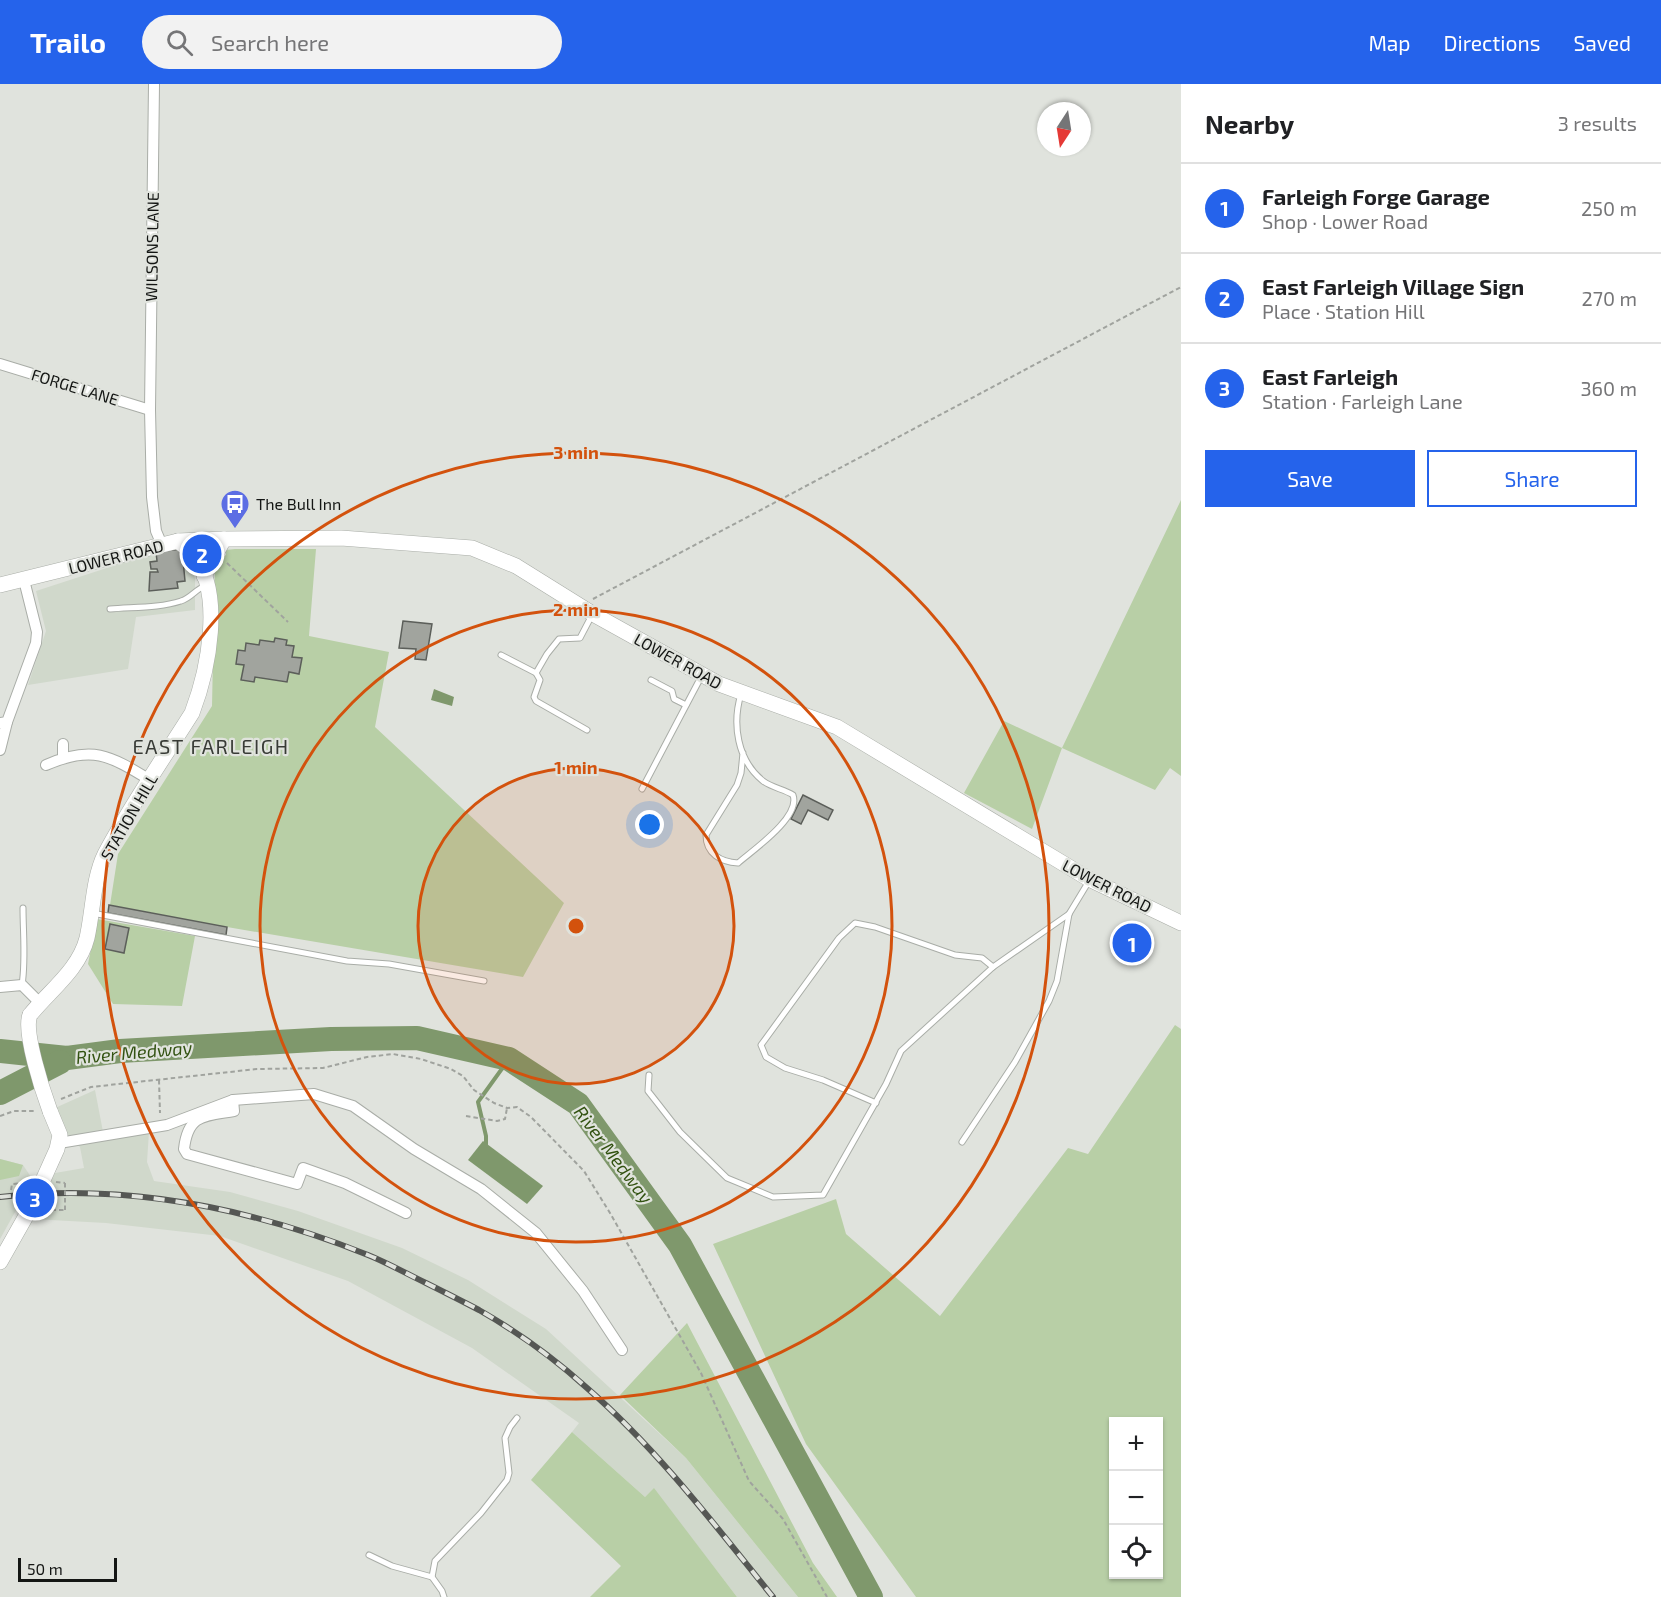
<!DOCTYPE html>
<html lang="en">
<head>
<meta charset="utf-8">
<style>
  body { margin:0; font-family:"Exo 2",sans-serif; background:#f2f2f2; color:#202124 }
  .controls { position:absolute; right:18px; bottom:18px; display:grid; overflow:hidden; border-radius:0px; box-shadow:0 2px 4px #0004 }
  .controls button { width:54px; height:54px; display:grid; place-items:center; padding:0; border:0; border-bottom:2px solid #e0e0e0; background:#fff; color:#202124; font:30px sans-serif }
  .compass { position:absolute; left:1037px; top:18px; width:54px; height:54px; border-radius:50%; background:#fff; box-shadow:0 2px 4px #0004; rotate:192deg }
  .scale { position:absolute; left:18px; bottom:15px; width:99px; box-sizing:border-box; padding-left:6px; border:3px solid #141614; border-top:0; font-size:16px; line-height:21px; white-space:nowrap; color:#141614; -webkit-text-stroke:4px #e0e3dd; paint-order:stroke }
  .you { position:absolute; left:650px; top:741px; width:21px; height:21px; margin:-15px; border:4px solid #fff; border-radius:50%; background:#1a73e8; box-shadow:0 0 0 9px #1a73e833 }
  .badge { display:grid; place-items:center; width:39px; height:39px; border-radius:50%; background:#2563eb; color:#fff; font-size:20px; font-weight:700 }
  .pin { position:absolute; translate:-50% -50%; border:3px solid #fff; box-shadow:0 2px 6px #0006 }
  .list { margin:0; padding:0; list-style:none }
  h2 { display:flex; justify-content:space-between; align-items:center; height:78px; margin:0; padding:0 24px; font-size:26px }
  h2 small { font-size:20px; font-weight:400; color:#757577 }
  .list li { display:grid; grid-template-columns:39px 1fr auto; gap:18px; align-items:center; box-sizing:border-box; height:90px; padding:0 24px; border-top:2px solid #e0e0e0 }
  .list b { display:block; font-size:22px; white-space:nowrap }
  .list p { margin:0; font-size:20px; white-space:nowrap; color:#757577 }
  .list em { font-size:20px; font-style:normal; color:#757577 }
  .actions { display:flex; gap:12px; padding:18px 24px }
  .actions a { flex:1; padding:14px 0; border:2px solid #2563eb; border-radius:0px; text-align:center; font-size:21px; color:#2563eb }
  .actions .main { background:#2563eb; color:#fff }
  .icon { flex:none; width:33px; height:33px; fill:none; stroke:currentColor; stroke-width:2; stroke-linecap:round; stroke-linejoin:round }
  .map { position:relative; flex:none; width:1181px; height:1513px; overflow:hidden }
  header { display:flex; align-items:center; gap:36px; box-sizing:border-box; height:84px; padding:0 30px; background:#2563eb; color:#fff }
  header strong { font-size:28px }
  nav { display:flex; gap:33px; margin-inline-start:auto; font-size:21px }
  .search { width:420px; height:54px; background:#f2f2f2; display:flex; align-items:center; gap:15px; box-sizing:border-box; padding:0 21px; border-radius:33px; color:#757577; font-size:22px }
  main { display:flex }
  aside { flex:1; background:#fff }
  .map>svg:first-child { display:block }
  .built { fill:#d0d8cb }
  .green { fill:#b8cfa6; fill-rule:evenodd }
  .water { fill:#7f986c }
  .lines { fill:none; stroke-linecap:round; stroke-linejoin:round }
  .stream { stroke:#7f986c; stroke-width:4 }
  .river { stroke:#7f986c; stroke-width:24 }
  .building { fill:#a1a49e; stroke:#5c5f5a; stroke-width:1.5 }
  .lane-casing { stroke:#a9ada7; stroke-width:7 }
  .street-casing { stroke:#a9ada7; stroke-width:12 }
  .secondary-casing { stroke:#a9ada7; stroke-width:16 }
  .path { stroke:#a0a39e; stroke-width:2; stroke-dasharray:4.5 3; stroke-linecap:butt }
  .lane { stroke:#fff; stroke-width:5 }
  .street { stroke:#fff; stroke-width:10 }
  .secondary { stroke:#fff; stroke-width:15 }
  .rail-casing { stroke:#555754; stroke-width:6 }
  .rail { stroke:#e0e3dd; stroke-width:4; stroke-dasharray:11; stroke-linecap:butt }
  .secondary-bridge-casing { stroke:#a9ada7; stroke-width:16; stroke-linecap:butt }
  .path-bridge { stroke:#a0a39e; stroke-width:2; stroke-dasharray:4.5 3; stroke-linecap:butt }
  .secondary-bridge { stroke:#fff; stroke-width:15 }
  .ring { fill:none; stroke:#d3520d; stroke-width:3 }
  .labels { text-anchor:middle; stroke-width:4.5; stroke-linejoin:round; paint-order:stroke }
  .street-label { font-size:16px; fill:#141614; stroke:#e0e3dd }
  .poi-label { font-size:16px; fill:#141614; stroke:#e0e3dd; text-anchor:start }
  .water-label { font-size:18px; font-style:italic; fill:#325211; stroke:#e0e3dd }
  .quarter-label { font-size:20px; letter-spacing:1.5px; fill:#383b36; stroke:#e0e3dd }
  .centre { fill:#d3520d; stroke:#e0e3dd; stroke-width:3 }
  .ring-label { font-size:18px; text-anchor:middle; font-weight:bold; fill:#d3520d; stroke:#e0e3dd; stroke-width:4.5; stroke-linejoin:round; paint-order:stroke }
</style>
</head>
<body>
<header>
<strong>Trailo</strong>
<div class="search"><svg class="icon" aria-label="search" viewBox="0 0 24 24"><circle cx="10" cy="10" r="6"/><path d="M15 15l6 6"/></svg>Search here</div>
<nav><a>Map</a><a>Directions</a><a>Saved</a></nav>
</header>
<main>
<div class="map">
<svg width="1181" height="1513" viewBox="0 0 1181 1513">
  <rect width="100%" height="100%" fill="#e0e3dd"/>
  <g class="built">
    <polygon points="182,465 195,494 195,526 136,533 128,585 28,601 46,547 36,507 156,468"/>
    <polygon points="95,1006 104,1053 149,1048 147,1078 154,1097 230,1108 298,1127 402,1164 468,1196 546,1245 686,1374 798,1513 737,1513 654,1405 645,1413 572,1348 579,1339 472,1264 348,1197 220,1152 106,1139 32,1135 55,1089 84,1084 80,1063 66,1049 55,1024"/>
    <polygon points="0,1075 23,1081 33,1096 0,1155"/>
  </g>
  <g class="green">
    <polygon points="1181,416 1181,692 1170,684 1155,706 1062,664 1032,745 964,709 1004,637 1062,664"/>
    <polygon points="235,465 316,465 309,552 389,568 375,643 564,819 523,893 227,843 110,821 118,770 212,622 215,478 226,471 226,466"/>
    <path d="M 97,835 L 195,852 L 182,922 L 113,920 L 88,880 ZM 110,840 L 128,844 L 123,869 L 105,865 Z"/>
    <path d="M 1175,941 L 1181,945 L 1181,1513 L 916,1513 L 806,1360 L 713,1160 L 836,1115 L 846,1150 L 940,1232 L 1068,1064 L 1088,1070 ZM 1114,1338 L 1158,1338 L 1158,1490 L 1114,1490 Z"/>
    <polygon points="0,1075 23,1081 19,1092 0,1096"/>
    <polygon points="687,1239 813,1479 837,1513 798,1513 686,1374 620,1311"/>
    <polygon points="572,1348 645,1413 654,1404 737,1513 590,1513 621,1482 531,1396"/>
  </g>
  <g class="water">
    <polygon points="434,605 454,613 452,622 431,616"/>
    <polygon points="483,1057 543,1102 527,1120 468,1076"/>
  </g>
  <g class="lines">
    <polyline class="stream" points="486,1062 486,1052 478,1018 509,975"/>
    <g class="river">
      <polyline points="0,967 67,974 120,967 331,955 417,954 509,975 578,1020 680,1161 871,1513"/>
      <polyline points="0,1009 60,978"/>
    </g>
  </g>
  <g class="building">
    <polygon points="182,465 185,497 177,498 178,504 149,507 150,488 158,488 157,485 151,485 150,478 157,477 156,468"/>
    <polygon points="403,537 432,540 426,576 415,575 416,565 399,564"/>
    <polygon points="275,554 287,556 286,561 294,562 292,573 302,574 299,590 289,588 287,598 255,593 254,598 241,596 244,581 236,580 238,566 245,567 246,559 259,561 260,556 274,558"/>
    <polygon points="803,711 833,726 828,736 808,726 801,740 791,735"/>
    <polygon points="109,821 227,843 226,851 108,829"/>
    <polygon points="110,840 129,844 124,869 105,865"/>
  </g>
  <g class="lines">
    <g class="lane-casing">
      <g id="lane">
        <path d="M 110,525 C 133,523 160,524 181,517 C 191,514 196,505 205,502"/>
        <polyline points="501,571 536,589 547,570 559,555 580,554 592,531"/>
        <polyline points="536,589 540,596 534,613 536,617 587,646"/>
        <polyline points="651,596 672,607 674,615 686,621"/>
        <path d="M 741,610 C 732,640 737,676 763,697 C 772,704 784,705 793,711 C 801,733 753,766 738,779 C 721,778 706,770 706,751 L 737,701 L 741,689 L 743,669"/>
        <polyline points="642,705 701,593"/>
        <polyline points="92,829 347,877 389,880 484,897"/>
        <path d="M 22,901 C 26,876 23,849 23,824"/>
        <polyline points="649,991 648,1007 659,1021 680,1048 727,1094 773,1113 823,1111 886,1000 901,967 993,883 1069,830"/>
        <polyline points="876,1019 823,996 785,984 766,973 761,961 839,854 855,839 875,843 955,871 982,874 993,883"/>
        <polyline points="962,1058 1015,978 1049,917 1057,897 1069,830 1089,797"/>
        <polyline points="369,1471 392,1482 432,1493"/>
        <polyline points="444,1513 442,1507 432,1493 435,1477 481,1429 507,1396 509,1389 505,1354 510,1343 517,1334"/>
      </g>
    </g>
    <g class="street-casing">
      <g id="street">
        <polyline points="154,0 150,326 152,413 156,447 162,461"/>
        <polyline points="0,280 150,326"/>
        <polyline points="0,639 7,638 36,559 37,548 24,496"/>
        <polyline points="0,666 7,638"/>
        <polyline points="63,674 63,660"/>
        <path d="M 46,681 C 92,661 109,671 150,696"/>
        <polyline points="0,903 22,901 40,919"/>
        <path d="M 233,1016 L 234,1027 C 204,1032 188,1030 184,1065 L 187,1070 L 297,1100 L 303,1084 L 345,1099 L 406,1129"/>
        <polyline points="59,1059 167,1041 233,1016 314,1010 353,1022 414,1065 481,1105 536,1149 583,1207 622,1266"/>
      </g>
    </g>
    <g class="secondary-casing">
      <g id="secondary">
        <polyline points="204,492 224,455"/>
        <polyline points="0,501 178,457 224,455 341,454 472,464 516,482 593,530 719,600 837,643 1089,795 1181,839"/>
        <path d="M 30,931 C 49,907 79,886 87,854 C 93,828 93,794 105,770 C 131,721 163,675 192,629 C 208,587 225,508 192,469 C 188,465 182,461 178,457"/>
        <polyline points="0,1178 30,1125 57,1065 60,1051 50,1027"/>
      </g>
    </g>
    <g class="path">
      <polyline points="227,479 288,538"/>
      <polyline points="593,515 1181,203"/>
      <polyline points="159,996 160,1029"/>
      <polyline points="61,1015 91,1003 257,985 323,984 367,973 393,970 421,975 451,985 463,992 474,1006 494,1019 507,1024 517,1023 531,1033 584,1087 610,1129 701,1289 749,1397 783,1435 827,1513"/>
      <polyline points="0,1032 14,1027 35,1027"/>
      <polyline points="466,1032 497,1037 505,1035 507,1024"/>
      <polyline points="56,1098 65,1099"/>
      <polyline points="11,1106 12,1100 27,1099"/>
      <polyline points="44,1126 65,1126"/>
      <polyline points="53,1127 54,1121"/>
    </g>
    <use href="#lane" class="lane"/>
    <use href="#street" class="street"/>
    <use href="#secondary" class="secondary"/>
    <g class="rail-casing">
      <path id="rail" d="M 0,1113 C 126,1099 251,1124 368,1171 C 388,1179 407,1190 426,1199 C 444,1208 462,1217 479,1226 C 516,1247 556,1276 587,1304 C 658,1366 714,1440 773,1513"/>
    </g>
    <use href="#rail" class="rail"/>
    <g class="secondary-bridge-casing">
      <path id="secondary-bridge" d="M 30,931 C 23,947 43,1008 50,1027"/>
    </g>
    <polyline class="path-bridge" points="65,1099 65,1126"/>
    <use href="#secondary-bridge" class="secondary-bridge"/>
  </g>
  <circle cx="576" cy="842" r="158" fill="#d3520d" fill-opacity=".12"/>
  <g class="ring">
    <circle cx="576" cy="842" r="158"/>
    <circle cx="576" cy="842" r="316"/>
    <circle cx="576" cy="842" r="473"/>
  </g>
  <defs>
    <g id="bus-pin" transform="scale(1.5)"><path d="M0 17L-7.5 6A9.5 9.5 0 1 1 7.5 6Z" fill="#5c6de4" stroke="#e0e3dd"/><path d="M-5-6H5V4H4V6H2V4H-2V6H-4V4H-5ZM-3.5-4V0h7V-4ZM-3.5 1.2v1.5H-2V1.2ZM2 1.2v1.5H3.5V1.2Z" fill="#fff"/></g>
  </defs>
  <g fill-rule="evenodd">
    <use href="#bus-pin" x="235" y="420"/>
  </g>
  <g class="labels">
    <g class="street-label">
      <text transform="translate(152 163) rotate(-89)" y="6">WILSONS LANE</text>
      <text transform="translate(75 303) rotate(17)" y="6">FORGE LANE</text>
      <text transform="translate(116 473) rotate(-14)" y="6">LOWER ROAD</text>
      <text transform="translate(678 577) rotate(29)" y="6">LOWER ROAD</text>
      <text transform="translate(129 733) rotate(-60)" y="6">STATION HILL</text>
      <text transform="translate(1107 802) rotate(27)" y="6">LOWER ROAD</text>
    </g>
    <g class="poi-label">
      <text x="256" y="426">The Bull Inn</text>
    </g>
    <g class="water-label">
      <text transform="translate(134 969) rotate(-5)" y="6">River Medway</text>
      <text transform="translate(613 1071) rotate(53)" y="6">River Medway</text>
    </g>
    <g class="quarter-label">
      <text x="211" y="670">EAST FARLEIGH</text>
    </g>
  </g>
  <circle cx="576" cy="842" r="9" class="centre"/>
  <g class="ring-label">
    <text x="576" y="375">3 min</text>
    <text x="576" y="532">2 min</text>
    <text x="576" y="690">1 min</text>
  </g>
</svg>
<div class="controls">
<button>+</button>
<button>−</button>
<button><svg class="icon" aria-label="locate" viewBox="0 0 24 24"><circle cx="12" cy="12" r="6"/><path d="M12 2v4M12 18v4M2 12h4M18 12h4"/></svg></button>
</div>
<svg class="compass" viewBox="-18 -18 36 36"><path d="M0-13l5 13h-10z" fill="#e53935"/><path d="M0 13l5-13h-10z" fill="#757577"/></svg>
<div class="scale">50 m</div>
<div class="you"></div>
<div class="pin badge" style="left:1132px;top:859px">1</div>
<div class="pin badge" style="left:202px;top:470px">2</div>
<div class="pin badge" style="left:35px;top:1114px">3</div>
</div>
<aside>
<h2>Nearby<small>3 results</small></h2>
<ul class="list">
<li><span class="badge">1</span><div><b>Farleigh Forge Garage</b><p>Shop · Lower Road</p></div><em>250 m</em></li>
<li><span class="badge">2</span><div><b>East Farleigh Village Sign</b><p>Place · Station Hill</p></div><em>270 m</em></li>
<li><span class="badge">3</span><div><b>East Farleigh</b><p>Station · Farleigh Lane</p></div><em>360 m</em></li>
</ul>
<div class="actions"><a class="main">Save</a><a>Share</a></div>
</aside>
</main>
</body>
</html>
